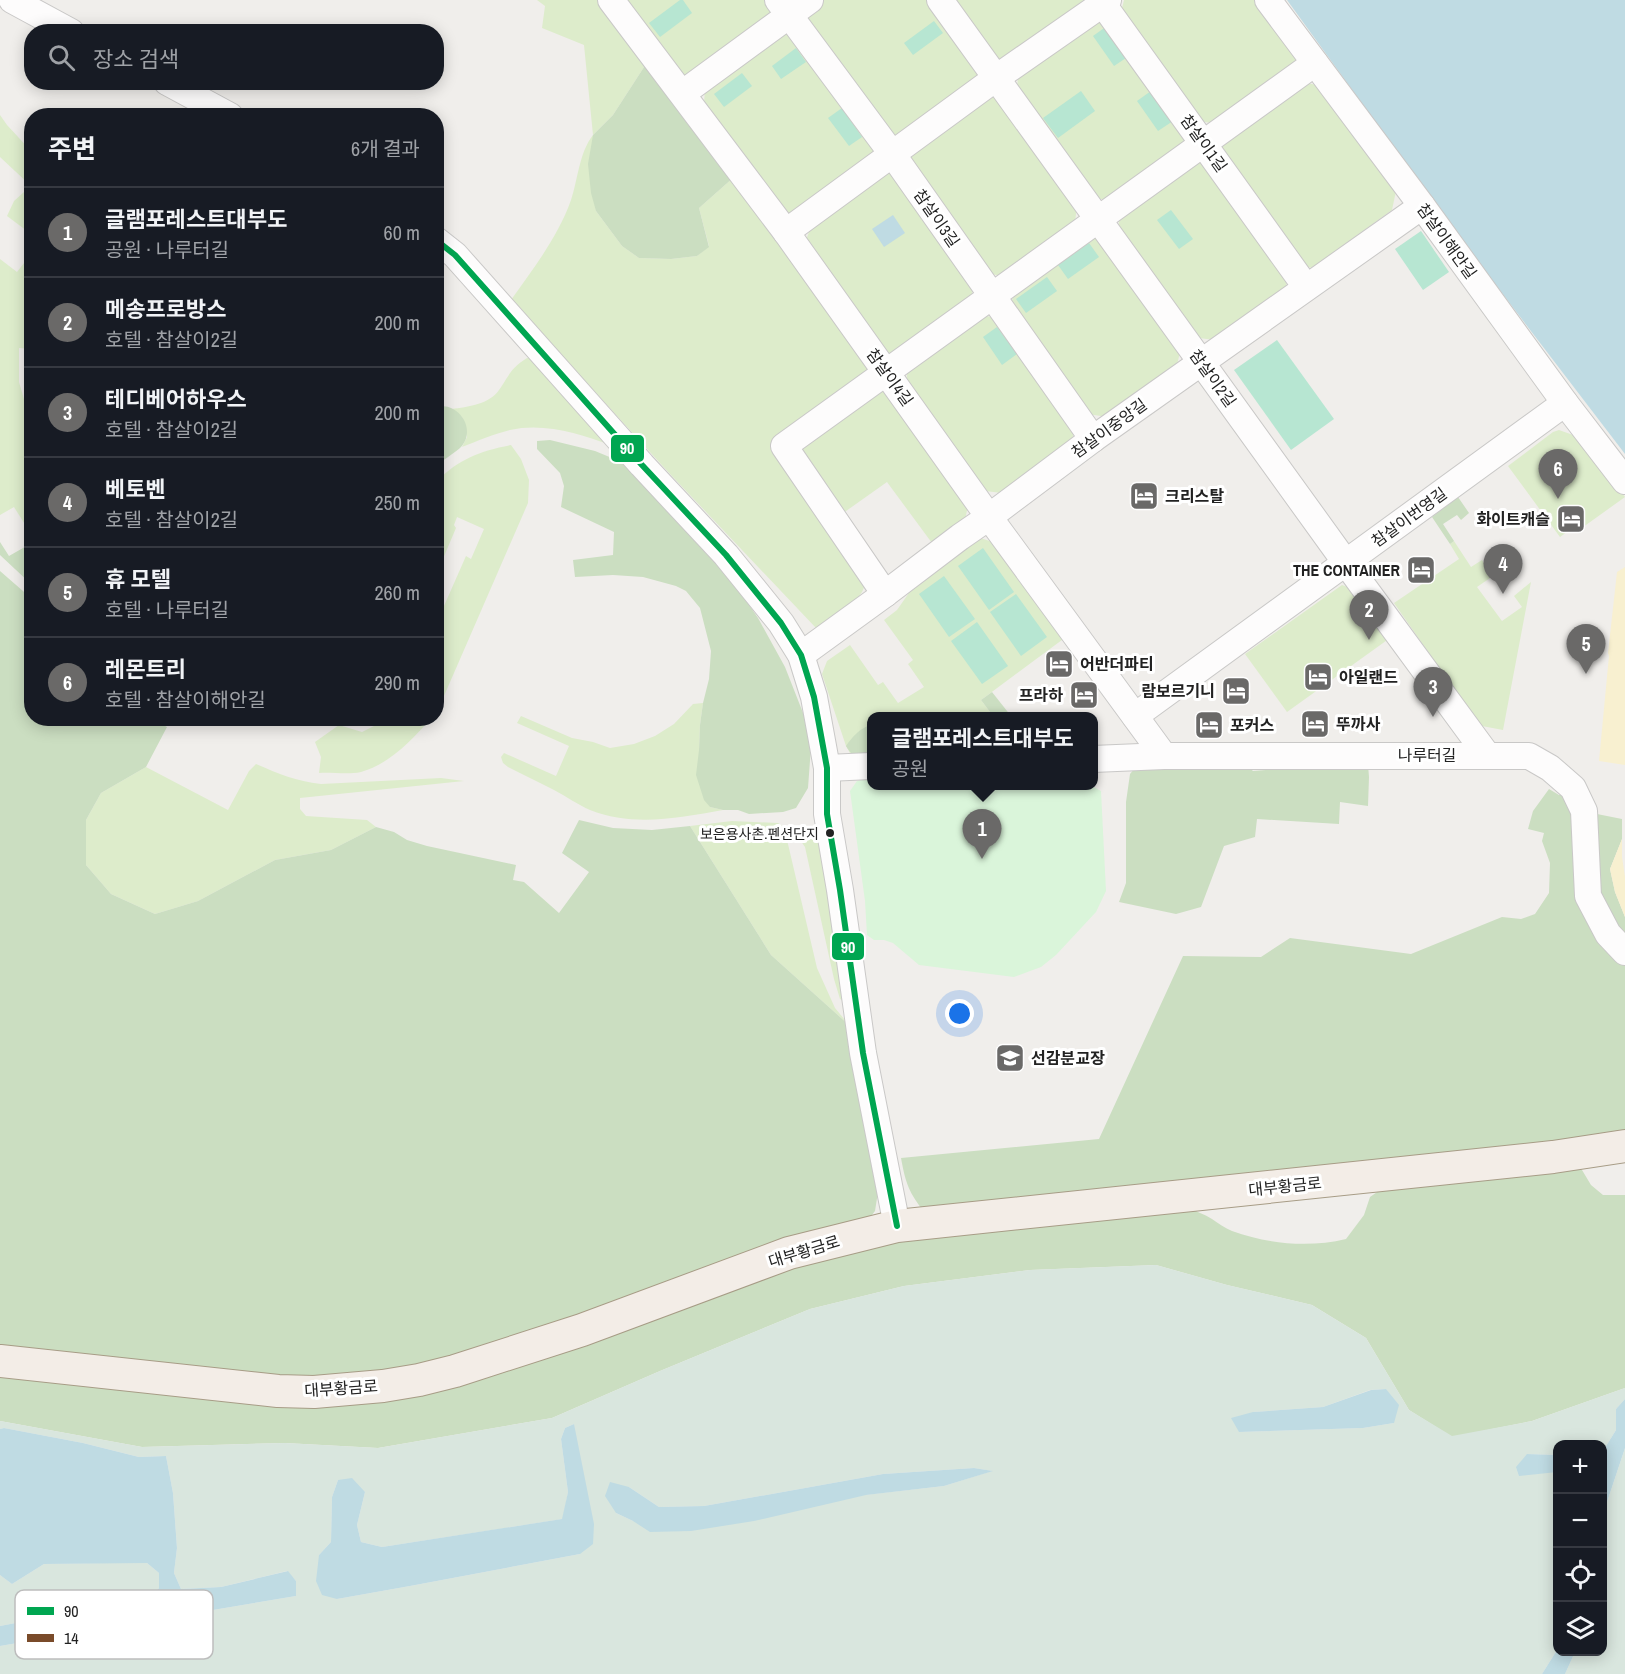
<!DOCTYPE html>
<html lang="ko">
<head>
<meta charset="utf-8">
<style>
  body { margin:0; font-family:"Archivo Narrow","Noto Sans KR",sans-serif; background:#242831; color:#f1f3f6 }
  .controls { position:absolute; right:18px; bottom:18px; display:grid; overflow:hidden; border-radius:12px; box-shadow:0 3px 15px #0003 }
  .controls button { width:54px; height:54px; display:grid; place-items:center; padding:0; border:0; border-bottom:2px solid #363941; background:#171b24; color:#f1f3f6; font:30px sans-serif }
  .you { position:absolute; left:960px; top:1014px; width:21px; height:21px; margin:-15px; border:4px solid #fff; border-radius:50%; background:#1a73e8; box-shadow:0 0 0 9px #1a73e833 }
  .badge { display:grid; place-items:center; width:39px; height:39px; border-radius:50%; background:#6a6968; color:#fff; font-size:20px; font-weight:700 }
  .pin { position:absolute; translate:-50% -50px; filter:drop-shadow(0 2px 3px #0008) }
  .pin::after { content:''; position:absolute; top:32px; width:21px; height:18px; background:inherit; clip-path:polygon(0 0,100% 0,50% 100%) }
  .popup { position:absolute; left:867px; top:712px; width:231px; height:78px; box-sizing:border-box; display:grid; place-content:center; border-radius:12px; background:#171b24; filter:drop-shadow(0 2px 4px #0005); font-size:20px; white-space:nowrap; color:#9ea1a6 }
  .popup b { font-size:22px; color:#f1f3f6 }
  .popup::after { content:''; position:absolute; left:50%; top:100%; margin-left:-12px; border:12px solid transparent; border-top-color:#171b24 }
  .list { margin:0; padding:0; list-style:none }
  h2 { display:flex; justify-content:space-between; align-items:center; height:78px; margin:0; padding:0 24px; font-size:26px }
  h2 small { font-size:20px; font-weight:400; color:#9ea1a6 }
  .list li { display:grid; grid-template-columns:39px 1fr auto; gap:18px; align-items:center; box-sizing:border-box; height:90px; padding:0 24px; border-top:2px solid #363941 }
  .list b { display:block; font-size:22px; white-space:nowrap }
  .list p { margin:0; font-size:20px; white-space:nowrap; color:#9ea1a6 }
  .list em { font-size:20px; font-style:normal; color:#9ea1a6 }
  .icon { flex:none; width:33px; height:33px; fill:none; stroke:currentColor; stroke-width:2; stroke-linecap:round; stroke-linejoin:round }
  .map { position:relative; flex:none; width:1625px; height:1674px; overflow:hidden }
  .search { position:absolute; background:#171b24; box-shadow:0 3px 15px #0003; left:24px; top:24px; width:420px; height:66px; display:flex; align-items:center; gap:15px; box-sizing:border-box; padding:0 21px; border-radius:24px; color:#9ea1a6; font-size:22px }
  .panel { position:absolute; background:#171b24; box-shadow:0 3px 15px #0003; left:24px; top:108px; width:420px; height:618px; border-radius:24px }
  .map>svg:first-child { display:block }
  .grass { fill:#ddeccb }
  .forest { fill:#cbdec1 }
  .wetland { fill:#d9e6de; fill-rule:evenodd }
  .sand { fill:#f8f0d0 }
  .park { fill:#daf5da }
  .pitch { fill:#b7e6d2 }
  .water { fill:#bfdbe3 }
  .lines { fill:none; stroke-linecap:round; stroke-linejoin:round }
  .minor-casing { stroke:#c9c8c7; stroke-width:28 }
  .major-casing { stroke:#a79c86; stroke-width:34 }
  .minor { stroke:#fdfcfc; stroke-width:26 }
  .major { stroke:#f3ede7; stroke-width:32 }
  .bus-1-casing { stroke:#fff; stroke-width:10 }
  .bus-1 { stroke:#00a651; stroke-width:6 }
  .bus-dot { fill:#222; stroke:#fff; stroke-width:2 }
  .labels { text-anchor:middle; stroke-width:6; stroke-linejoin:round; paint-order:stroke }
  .bus-label { font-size:14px; fill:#222; stroke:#fff; text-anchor:end }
  .street-label { font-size:16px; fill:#222; stroke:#fff }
  .poi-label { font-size:16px; font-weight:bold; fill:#222; stroke:#fff; text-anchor:start }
  .key { fill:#fff; stroke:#bdbdbd; stroke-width:1.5 }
  .key-label { font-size:16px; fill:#222 }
  .line-badge { stroke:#fff; stroke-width:2 }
  .badge-label { font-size:16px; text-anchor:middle; font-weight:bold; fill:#fff }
</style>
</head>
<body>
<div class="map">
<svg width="1625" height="1674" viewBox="0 0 1625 1674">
  <rect width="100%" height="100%" fill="#f0eeeb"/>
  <g class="grass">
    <path d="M 537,0 L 598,0 L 646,64 L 613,115 L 593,135 L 596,211 L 622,246 L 639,258 L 671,259 L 697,256 L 709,246 L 699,208 L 734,177 L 866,360 L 867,369 L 865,375 L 771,443 L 866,583 L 862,592 L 856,600 L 816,628 L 670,474 L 511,300 C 533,269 558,237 571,200 C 578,179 579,153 593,135 L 584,45 L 542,28 L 545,6 Z"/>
    <polygon points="620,0 767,0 771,6 768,22 690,77 676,74"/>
    <polygon points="823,0 931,0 979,67 975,83 904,136 888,134 806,29 808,10"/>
    <polygon points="951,0 1083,0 1082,6 1007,60 992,59"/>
    <polygon points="1124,0 1257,0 1297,56 1291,72 1218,124 1198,121 1121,12"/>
    <polygon points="1093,20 1108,23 1185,131 1183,147 1111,200 1092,198 1017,88 1018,77"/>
    <polygon points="782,31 796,35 876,142 873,158 796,214 782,212 704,104 705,87"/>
    <polygon points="1301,82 1317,85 1396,191 1392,210 1312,268 1298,264 1221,154 1224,137"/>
    <polygon points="986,96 1001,99 1077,206 1075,222 1003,276 984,273 909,163 915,148"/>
    <polygon points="0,115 7,125 31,151 31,186 0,157"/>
    <polygon points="1194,161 1210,164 1288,272 1286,288 1215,340 1199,338 1118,231 1120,213"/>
    <polygon points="881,172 897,175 974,283 971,299 896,354 883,353 806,240 812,224"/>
    <polygon points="24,192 31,200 31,234 7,216 14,201"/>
    <polygon points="1088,237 1103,241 1181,348 1177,365 1107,417 1088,414 1011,307 1014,290"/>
    <polygon points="31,254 31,349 19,348 19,382 31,423 31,534 14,507 0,515 0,259 17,272"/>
    <polygon points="982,315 996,318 1075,426 1072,441 1002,493 985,491 906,383 908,367"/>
    <path d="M 527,358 L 534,358 L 611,445 C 580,434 544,422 510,430 C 494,434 477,441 462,447 L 467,437 L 462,417 L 452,409 C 467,407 490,404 499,390 C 510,374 510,369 527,358 Z"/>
    <polygon points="874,390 892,394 969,501 965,520 932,543 887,482 839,516 799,461 801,443"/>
    <polygon points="1559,430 1573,435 1580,440 1625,497 1579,530 1575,526 1560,537 1508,466 1553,432"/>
    <path d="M 511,445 L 521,459 L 529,480 L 528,503 L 437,712 L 437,641 L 444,625 L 437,621 L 437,614 L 440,615 L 466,556 L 471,559 L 484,529 L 457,517 L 454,525 L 456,528 L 437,573 L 437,481 C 459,459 480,451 511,445 Z"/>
    <polygon points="977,537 996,543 1066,637 981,700 993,716 871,716 871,756 850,753 846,746 822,674 827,661 850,645 878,685 883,682 898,703 924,687 908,664 913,660 884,620 897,610 918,580"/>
    <polygon points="1454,541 1471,567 1482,560 1493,576 1477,587 1502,621 1522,607 1514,596 1531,582 1503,730 1482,726 1476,721 1394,603 1459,559 1450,544"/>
    <polygon points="1342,585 1355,590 1390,638 1287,712 1245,654"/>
    <path d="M 703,703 L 700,725 L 699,750 L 710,807 L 723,810 C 679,818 633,827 590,810 C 578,805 566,796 554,790 C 539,782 523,775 508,767 L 503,763 L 501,757 L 504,753 L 556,776 L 569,746 L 517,723 L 521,716 L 572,738 L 593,742 L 610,748 L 634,744 L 655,736 L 674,724 L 693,704 Z"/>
    <path d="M 384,719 L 431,719 C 411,740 390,764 361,772 C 348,775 332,772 319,773 L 321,757 L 315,742 L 339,725 L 362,732 L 380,723 Z"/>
    <path d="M 256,764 C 279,774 296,781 321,784 L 441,778 L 464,781 L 300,798 L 300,809 L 306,816 L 367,820 L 376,827 L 331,850 L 275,860 L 198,901 L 155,914 L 111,894 L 86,865 L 86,820 L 101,793 L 146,767 L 228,810 L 249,771 Z"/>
    <polygon points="732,821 778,823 784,827 817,968 835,1008 850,1026 771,955 690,826"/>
    <polygon points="803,825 812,827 818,834 845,997 844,1001 840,999 834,979 805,847 796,834 796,829"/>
  </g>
  <g class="forest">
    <polygon points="646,64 734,177 699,208 709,247 697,256 671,259 639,258 622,246 596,211 591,193 588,164 593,135 613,115"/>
    <path d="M 436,405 C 441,406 447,406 451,408 C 467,415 473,436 460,448 C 452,455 443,459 437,467 Z"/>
    <polygon points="550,440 595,451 624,463 717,558 758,618 785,667 807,723 811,747 808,788 796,808 783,812 749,814 738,810 723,810 710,807 704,800 696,775 699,750 700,725 703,703 709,679 711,651 700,608 686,591 676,586 643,577 613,575 575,577 573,560 613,555 614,532 561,507 564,486 560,473 537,449 537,441"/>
    <polygon points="1458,497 1469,513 1461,520 1457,515 1443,524 1454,541 1450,544 1432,517"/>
    <polygon points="0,542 9,556 30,544 32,546 31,584 0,555"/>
    <polygon points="0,571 31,598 32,718 152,719 167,727 146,767 101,793 86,820 86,865 111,894 155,914 198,901 275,860 331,850 376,827 394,832 407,840 427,846 516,865 513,880 524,882 559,913 589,872 562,853 579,820 613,828 652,830 690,826 771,955 850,1026 878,1192 875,1211 865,1224 464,1361 285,1384 0,1353"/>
    <polygon points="992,692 1011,716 993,716 981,700"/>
    <path d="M 871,725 L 871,756 C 858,756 853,758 846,746 C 853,736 860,728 871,725 Z"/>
    <polygon points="1241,760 1253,771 1302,767 1368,765 1369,777 1368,806 1340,802 1339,824 1257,819 1255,837 1224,846 1201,907 1176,914 1119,902 1126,883 1126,802 1130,774 1140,762"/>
    <path d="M 1549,789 L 1559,795 L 1567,795 L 1575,804 L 1579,847 L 1625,962 L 1625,1135 L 922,1209 C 908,1191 905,1180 901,1158 L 1099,1139 L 1183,956 L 1261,957 L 1290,938 L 1411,954 L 1502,917 L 1521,919 L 1535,914 L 1549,893 L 1550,863 L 1542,841 L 1544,833 L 1528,829 L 1533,811 Z"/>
    <polygon points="1597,814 1622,819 1622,839 1610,869 1615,892 1625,917 1625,941 1600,901"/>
    <path d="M 1579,1165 L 1591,1185 L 1603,1195 L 1625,1195 L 1625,1388 L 1532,1421 L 1452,1437 L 1409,1410 L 1366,1338 L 1312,1305 L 1227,1285 L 1156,1265 L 1030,1270 L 904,1286 L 810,1309 L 660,1371 L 552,1418 L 378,1448 L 285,1443 L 142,1447 L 0,1421 L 0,1369 L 344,1400 L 826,1250 L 1187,1207 C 1195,1211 1204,1214 1212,1219 C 1218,1223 1225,1228 1232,1231 C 1268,1244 1309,1248 1346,1239 L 1364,1215 L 1370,1197 L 1380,1190 L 1410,1188 Z"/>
  </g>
  <g class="wetland">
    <path d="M 1156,1265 L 1227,1285 L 1312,1305 L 1366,1338 L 1409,1410 L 1452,1436 L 1532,1421 L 1625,1388 L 1625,1399 L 1616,1409 L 1616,1430 L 1603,1451 L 1602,1444 L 1558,1444 L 1557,1455 L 1527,1454 L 1553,1472 L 1557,1472 L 1557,1650 L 1542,1674 L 0,1674 L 0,1646 L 296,1596 L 296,1581 L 287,1571 L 221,1587 L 181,1589 L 174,1573 L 177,1548 L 173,1493 L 166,1456 L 139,1457 L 83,1443 L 4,1428 L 0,1429 L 0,1421 L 142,1447 L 285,1443 L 378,1448 L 552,1418 L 660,1371 L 810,1309 L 904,1286 L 1030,1270 ZM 1386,1389 L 1394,1423 L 1363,1428 L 1239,1432 L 1253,1412 L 1323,1407 L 1370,1390 ZM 574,1424 L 580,1554 L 410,1586 L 337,1599 L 319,1555 L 331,1542 L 332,1497 L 338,1480 L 365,1492 L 357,1525 L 361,1542 L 382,1547 L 563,1519 L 568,1492 L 561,1439 L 565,1428 ZM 974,1468 L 992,1471 L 944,1486 L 633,1521 L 616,1513 L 629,1487 L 659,1507 L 704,1506 L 883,1474 Z"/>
    <polygon points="1625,1448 1625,1674 1565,1674 1575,1652 1602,1652 1603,1514"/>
    <polygon points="103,1563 147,1563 159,1573 159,1588 152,1597 0,1626 0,1575 12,1584 44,1564"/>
  </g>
  <g class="sand">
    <polygon points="1625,567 1625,765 1599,761 1609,656 1608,653 1617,572"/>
    <polygon points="1622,839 1622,857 1625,877 1625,917 1615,892 1610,869"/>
  </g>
  <polygon class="park" points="871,777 871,786 895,786 898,788 915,786 1092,786 1101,791 1106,891 1096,912 1056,955 1041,967 1014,977 919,965 893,943 884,940 874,940 867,935 865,901 850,791 857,781"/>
  <g class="pitch">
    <polygon points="680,0 683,0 692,13 660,37 649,23"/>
    <polygon points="934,21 943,33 913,55 904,43"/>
    <polygon points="1107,26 1129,56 1114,66 1093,36"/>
    <polygon points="796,48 806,62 781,79 772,66"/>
    <polygon points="742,73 752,86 724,107 714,94"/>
    <polygon points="1081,91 1095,111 1058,138 1043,118"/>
    <polygon points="1151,91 1173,121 1158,131 1137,101"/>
    <polygon points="842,108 862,137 849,146 828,118"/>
    <polygon points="1171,210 1193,239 1179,249 1157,220"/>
    <polygon points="1421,231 1449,272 1423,290 1395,249"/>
    <polygon points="1089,243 1099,257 1068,279 1058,265"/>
    <polygon points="1047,277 1057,291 1026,313 1016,299"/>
    <polygon points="997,327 1017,354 1002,365 983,337"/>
    <polygon points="1277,340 1334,419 1291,450 1234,370"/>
    <polygon points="983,548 1014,592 989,610 958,566"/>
    <polygon points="944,576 975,619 949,637 919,594"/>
    <polygon points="1016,594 1047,637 1021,656 990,612"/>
    <polygon points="977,622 1008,666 982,684 951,641"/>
  </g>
  <g class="water">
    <polygon points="1287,0 1625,0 1625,454 1453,229"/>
    <polygon points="893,215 905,233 884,247 872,229"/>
    <polygon points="1386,1389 1399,1405 1394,1423 1363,1428 1239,1432 1231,1418 1253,1412 1323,1407 1371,1390"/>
    <polygon points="1625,1399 1625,1448 1603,1514 1603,1451 1616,1430 1616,1409"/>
    <polygon points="574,1424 594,1524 593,1544 580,1554 410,1586 337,1599 322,1595 316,1581 319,1555 331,1542 332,1497 338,1480 352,1478 365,1492 357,1525 361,1542 382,1547 562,1519 568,1492 561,1439 565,1428"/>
    <polygon points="4,1428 83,1443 139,1457 166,1456 173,1493 177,1548 174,1573 181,1589 221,1587 288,1571 296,1581 296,1596 0,1646 0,1626 151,1597 159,1588 159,1573 147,1563 44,1564 12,1584 0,1575 0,1429"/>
    <polygon points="1527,1454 1557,1455 1557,1472 1519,1476 1516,1467"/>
    <polygon points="974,1468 993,1471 944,1486 866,1495 754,1521 691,1531 650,1532 633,1521 616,1513 605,1496 610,1482 629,1487 659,1507 704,1506 883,1474"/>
    <polygon points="1557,1650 1575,1652 1565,1674 1542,1674"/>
  </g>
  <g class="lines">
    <g class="minor-casing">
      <g id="minor">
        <polyline points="12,0 71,32"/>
        <polyline points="611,0 786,232 989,517 1164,756"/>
        <polyline points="778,0 893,155 1093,439"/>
        <polyline points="940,0 1346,563 1487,755"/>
        <polyline points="1100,0 1306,287"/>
        <polyline points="1268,0 1422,206 1565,403 1625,481"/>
        <polyline points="167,82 230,116"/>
        <polyline points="683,93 810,0"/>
        <polyline points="786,232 996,78 1108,0"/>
        <polyline points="436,240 455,255 642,465 726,555 781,623 801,655 814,697 827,768 827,814 840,890 863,1053 897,1226"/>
        <polyline points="885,594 784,446 1315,63"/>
        <polyline points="801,655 885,594 960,537 989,517 1093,439 1422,206"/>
        <polyline points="1135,716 1565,403"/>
        <polyline points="1093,759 1164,756 1529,756 1550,768 1573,788 1584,811 1588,896 1608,934 1625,952"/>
        <polyline points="827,768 871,766"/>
      </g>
    </g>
    <g class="major-casing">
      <polyline id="major" points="0,1361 278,1391 314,1392 383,1386 419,1380 455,1371 582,1330 789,1253 897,1226 1553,1157 1625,1146"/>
    </g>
    <use href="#minor" class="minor"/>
    <use href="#major" class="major"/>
    <g class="bus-1-casing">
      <polyline id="bus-1" points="436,240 455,255 642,465 726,555 781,623 801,655 814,697 827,768 827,814 840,890 863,1053 897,1226"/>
    </g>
    <use href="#bus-1" class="bus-1"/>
  </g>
  <defs>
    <g id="hotel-square" transform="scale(1.5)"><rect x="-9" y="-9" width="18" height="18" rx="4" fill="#6a6968" stroke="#fff"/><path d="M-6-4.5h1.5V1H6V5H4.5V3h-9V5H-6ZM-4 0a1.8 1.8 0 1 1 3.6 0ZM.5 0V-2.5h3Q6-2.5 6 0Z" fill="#fff"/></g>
    <g id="school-square" transform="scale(1.5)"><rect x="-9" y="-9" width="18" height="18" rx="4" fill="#6a6968" stroke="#fff"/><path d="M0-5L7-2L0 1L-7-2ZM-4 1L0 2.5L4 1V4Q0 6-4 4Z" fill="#fff"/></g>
  </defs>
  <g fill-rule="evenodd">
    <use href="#hotel-square" x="1144" y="496"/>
    <use href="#hotel-square" x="1571" y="519"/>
    <use href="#hotel-square" x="1421" y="570"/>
    <use href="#hotel-square" x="1059" y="664"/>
    <use href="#hotel-square" x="1318" y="677"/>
    <use href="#hotel-square" x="1236" y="691"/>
    <use href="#hotel-square" x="1084" y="695"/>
    <use href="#hotel-square" x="1315" y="724"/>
    <use href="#hotel-square" x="1209" y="725"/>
    <use href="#school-square" x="1010" y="1058"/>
  </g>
  <circle class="bus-dot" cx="830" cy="833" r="5"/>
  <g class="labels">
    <g class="bus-label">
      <text x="819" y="839">보은용사촌.펜션단지</text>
    </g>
    <g class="street-label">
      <text transform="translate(1204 143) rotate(54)" y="6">참살이1길</text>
      <text transform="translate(937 218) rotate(55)" y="6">참살이3길</text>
      <text transform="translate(1447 241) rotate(54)" y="6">참살이해안길</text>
      <text transform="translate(890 377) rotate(54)" y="6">참살이4길</text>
      <text transform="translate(1213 378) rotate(54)" y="6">참살이2길</text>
      <text transform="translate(1109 428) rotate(-36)" y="6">참살이중앙길</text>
      <text transform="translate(1409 517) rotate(-36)" y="6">참살이번영길</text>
      <text x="1427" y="761">나루터길</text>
      <text transform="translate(1285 1186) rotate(-6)" y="6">대부황금로</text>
      <text transform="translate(804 1251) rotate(-17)" y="6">대부황금로</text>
      <text transform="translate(341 1388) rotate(-4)" y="6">대부황금로</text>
    </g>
    <g class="poi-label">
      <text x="1165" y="502">크리스탈</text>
      <text x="1550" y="525" text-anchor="end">화이트캐슬</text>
      <text x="1400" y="576" text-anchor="end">THE CONTAINER</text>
      <text x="1080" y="670">어반더파티</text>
      <text x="1339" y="683">아일랜드</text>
      <text x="1215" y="697" text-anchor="end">람보르기니</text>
      <text x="1063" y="701" text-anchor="end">프라하</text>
      <text x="1336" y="730">뚜까사</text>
      <text x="1230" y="731">포커스</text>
      <text x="1031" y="1064">선감분교장</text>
    </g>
  </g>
  <rect x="15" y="1590" width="198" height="69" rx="9" class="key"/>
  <rect x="27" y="1607" width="27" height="8" fill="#00a651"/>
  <rect x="27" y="1634" width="27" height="8" fill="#7a4b2a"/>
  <g class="key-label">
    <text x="64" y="1617">90</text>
    <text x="64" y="1644">14</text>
  </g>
  <g class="line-badge">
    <rect x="610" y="434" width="35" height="29" rx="6" fill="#00a651"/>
    <rect x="831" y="932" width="34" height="29" rx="6" fill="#00a651"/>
  </g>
  <g class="badge-label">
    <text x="627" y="454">90</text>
    <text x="848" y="953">90</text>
  </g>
</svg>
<div class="controls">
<button>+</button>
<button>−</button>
<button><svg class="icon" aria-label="locate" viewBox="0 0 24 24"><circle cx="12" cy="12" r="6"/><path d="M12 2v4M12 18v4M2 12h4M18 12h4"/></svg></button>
<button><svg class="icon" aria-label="layers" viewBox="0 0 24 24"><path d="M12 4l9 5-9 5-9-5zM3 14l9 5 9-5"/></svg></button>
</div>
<div class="you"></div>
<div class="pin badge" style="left:982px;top:859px">1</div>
<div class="popup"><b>글램포레스트대부도</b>공원</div>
<div class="pin badge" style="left:1369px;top:640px">2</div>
<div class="pin badge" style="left:1433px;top:717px">3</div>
<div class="pin badge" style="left:1503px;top:594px">4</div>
<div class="pin badge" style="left:1586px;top:674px">5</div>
<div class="pin badge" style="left:1558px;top:499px">6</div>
<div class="search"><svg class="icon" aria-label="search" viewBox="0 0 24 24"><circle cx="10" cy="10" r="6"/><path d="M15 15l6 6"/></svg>장소 검색</div>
<section class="panel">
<h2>주변<small>6개 결과</small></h2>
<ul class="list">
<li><span class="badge">1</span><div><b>글램포레스트대부도</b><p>공원 · 나루터길</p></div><em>60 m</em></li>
<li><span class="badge">2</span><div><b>메송프로방스</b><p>호텔 · 참살이2길</p></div><em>200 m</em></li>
<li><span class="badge">3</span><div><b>테디베어하우스</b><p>호텔 · 참살이2길</p></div><em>200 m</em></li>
<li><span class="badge">4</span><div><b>베토벤</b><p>호텔 · 참살이2길</p></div><em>250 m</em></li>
<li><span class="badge">5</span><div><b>휴 모텔</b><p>호텔 · 나루터길</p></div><em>260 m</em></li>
<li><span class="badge">6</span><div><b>레몬트리</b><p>호텔 · 참살이해안길</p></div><em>290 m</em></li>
</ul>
</section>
</div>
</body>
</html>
